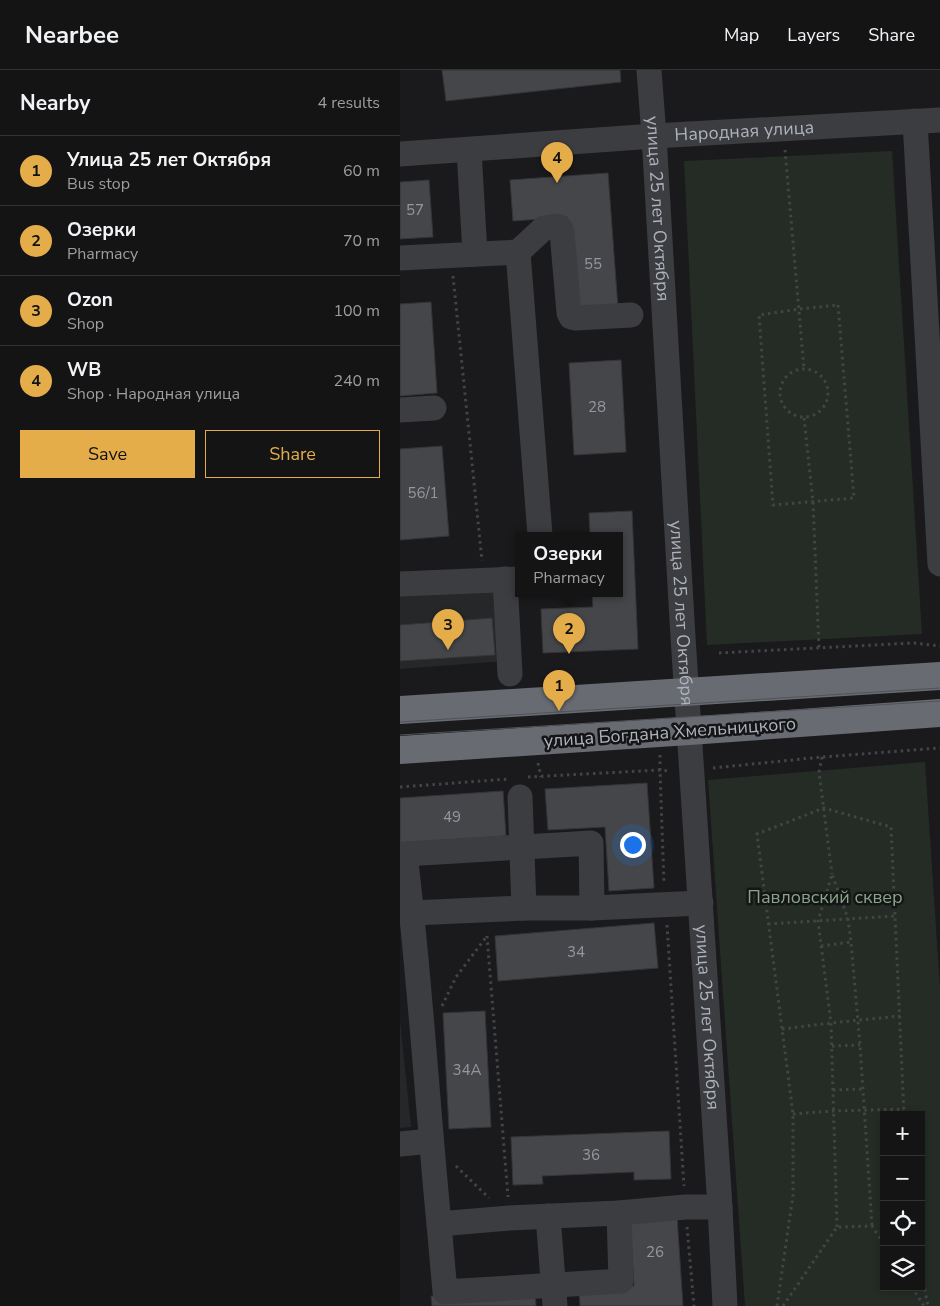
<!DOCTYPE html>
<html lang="en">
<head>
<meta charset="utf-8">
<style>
  body { margin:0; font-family:"Nunito Sans",sans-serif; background:#1d1d1e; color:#f1f3f6 }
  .controls { position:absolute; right:15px; bottom:15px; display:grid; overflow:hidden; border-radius:0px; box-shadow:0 2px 8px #0003 }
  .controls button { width:45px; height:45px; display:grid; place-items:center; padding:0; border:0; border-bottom:1px solid #333334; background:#141415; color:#f1f3f6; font:25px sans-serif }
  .you { position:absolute; left:232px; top:774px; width:18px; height:18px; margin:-12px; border:4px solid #fff; border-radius:50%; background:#1a73e8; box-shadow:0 0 0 8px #1a73e833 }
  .badge { display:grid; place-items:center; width:32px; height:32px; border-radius:50%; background:#e5ad4a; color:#111; font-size:16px; font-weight:700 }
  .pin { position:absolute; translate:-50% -41px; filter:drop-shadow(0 1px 2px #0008) }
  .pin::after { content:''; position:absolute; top:26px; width:18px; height:15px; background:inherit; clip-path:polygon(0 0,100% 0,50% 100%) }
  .popup { position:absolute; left:115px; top:462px; width:108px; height:65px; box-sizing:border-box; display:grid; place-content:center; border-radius:0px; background:#141415; filter:drop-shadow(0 1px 4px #0005); font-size:16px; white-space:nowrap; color:#9d9ea0 }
  .popup b { font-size:19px; color:#f1f3f6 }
  .popup::after { content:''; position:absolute; left:50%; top:100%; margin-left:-10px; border:10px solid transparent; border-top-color:#141415 }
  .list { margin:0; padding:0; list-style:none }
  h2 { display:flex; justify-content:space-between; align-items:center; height:65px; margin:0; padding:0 20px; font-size:21px }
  h2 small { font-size:16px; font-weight:400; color:#9d9ea0 }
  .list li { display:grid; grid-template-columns:32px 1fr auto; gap:15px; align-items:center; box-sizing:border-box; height:70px; padding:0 20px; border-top:1px solid #333334 }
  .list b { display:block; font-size:19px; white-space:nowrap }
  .list p { margin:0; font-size:16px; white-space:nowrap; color:#9d9ea0 }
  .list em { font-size:16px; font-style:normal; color:#9d9ea0 }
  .actions { display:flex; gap:10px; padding:15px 20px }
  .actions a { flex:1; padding:11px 0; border:1px solid #e5ad4a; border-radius:0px; text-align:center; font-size:18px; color:#e5ad4a }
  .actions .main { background:#e5ad4a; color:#111 }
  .icon { flex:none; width:28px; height:28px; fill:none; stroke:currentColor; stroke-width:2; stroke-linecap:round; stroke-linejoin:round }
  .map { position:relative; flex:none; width:540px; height:1236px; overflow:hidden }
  header { display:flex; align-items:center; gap:30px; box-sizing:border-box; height:70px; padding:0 25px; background:#141415; border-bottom:1px solid #333334 }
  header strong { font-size:24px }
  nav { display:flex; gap:28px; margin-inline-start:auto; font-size:18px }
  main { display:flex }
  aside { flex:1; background:#141415 }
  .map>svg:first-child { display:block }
  .built { fill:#262729 }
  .green { fill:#252c25; fill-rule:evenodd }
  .building { fill:#454649; stroke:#353538 }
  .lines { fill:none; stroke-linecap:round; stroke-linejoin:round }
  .path { stroke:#424448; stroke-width:3; stroke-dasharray:2.5 4; stroke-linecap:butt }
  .minor { stroke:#3c3d41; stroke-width:25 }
  .highway { stroke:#686b72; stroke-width:28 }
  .tram { stroke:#515358; stroke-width:1 }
  .labels { text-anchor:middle; stroke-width:5; stroke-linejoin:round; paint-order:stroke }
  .number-label { font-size:15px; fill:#94979e }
  .street-label { font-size:18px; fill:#aeb2bb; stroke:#151517 }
  .park-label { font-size:18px; fill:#87a488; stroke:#151517 }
</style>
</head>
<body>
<header>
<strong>Nearbee</strong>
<nav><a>Map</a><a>Layers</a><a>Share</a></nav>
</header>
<main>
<aside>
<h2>Nearby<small>4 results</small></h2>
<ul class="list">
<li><span class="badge">1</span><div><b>Улица 25 лет Октября</b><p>Bus stop</p></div><em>60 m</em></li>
<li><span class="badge">2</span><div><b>Озерки</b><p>Pharmacy</p></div><em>70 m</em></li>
<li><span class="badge">3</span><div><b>Ozon</b><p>Shop</p></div><em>100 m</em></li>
<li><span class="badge">4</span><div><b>WB</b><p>Shop · Народная улица</p></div><em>240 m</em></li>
</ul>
<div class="actions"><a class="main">Save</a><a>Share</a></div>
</aside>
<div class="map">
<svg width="540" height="1236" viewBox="0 0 540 1236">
  <rect width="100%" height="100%" fill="#1a1a1c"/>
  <g class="built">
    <polygon points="101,515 105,591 0,599 0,522"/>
    <polygon points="0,950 11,1057 0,1058"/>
  </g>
  <g class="green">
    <polygon points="492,81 522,564 307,575 284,91"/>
    <path d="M 525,692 L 540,918 L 540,1236 L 345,1236 L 308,710 ZM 484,1045 L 521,1045 L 521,1217 L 484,1217 Z"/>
  </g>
  <g class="building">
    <polygon points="42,0 220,0 221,12 46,31"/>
    <polygon points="208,103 218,238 175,241 167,147 113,151 110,110"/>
    <polygon points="29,110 33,167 0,169 0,112"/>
    <polygon points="31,232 37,323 0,326 0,234"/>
    <polygon points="221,290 226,382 174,385 169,293"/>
    <polygon points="42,376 49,466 0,470 0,379"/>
    <polygon points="232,441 238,579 143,583 141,539 193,537 192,523 219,523 219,465 190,465 189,443"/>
    <polygon points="92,548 95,585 0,591 0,555"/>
    <polygon points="247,713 254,818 209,821 205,757 148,760 145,719"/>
    <polygon points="103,721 106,766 0,773 0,728"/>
    <polygon points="254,853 258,898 98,911 95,866"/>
    <polygon points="85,941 91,1057 49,1059 43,943"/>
    <polygon points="269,1061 271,1109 234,1110 234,1102 142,1106 143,1114 113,1115 111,1067"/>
    <polygon points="277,1146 283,1236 180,1236 179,1219 234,1216 230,1149"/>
    <polygon points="135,1219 136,1236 32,1236 31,1226"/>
  </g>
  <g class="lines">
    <g class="path">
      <polyline points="385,80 404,299"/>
      <polyline points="53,206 82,491"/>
      <polygon points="438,235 454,428 373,435 359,245 399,239"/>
      <circle cx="404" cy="323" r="24"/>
      <polyline points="404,348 413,432 419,578"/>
      <polyline points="319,583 513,573 540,576"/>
      <polyline points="260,685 260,700 271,701"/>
      <polyline points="422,687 419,702 432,804"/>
      <polyline points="138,693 141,707"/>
      <polyline points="313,698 422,687 540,678"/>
      <polyline points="128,707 260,700 264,814"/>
      <polyline points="0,717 109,709"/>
      <polyline points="368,854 495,846"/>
      <polyline points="267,855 284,1116"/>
      <polyline points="87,866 108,1127"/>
      <polyline points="421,876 451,872"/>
      <polyline points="42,936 56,907 87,866"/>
      <polyline points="382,959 431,953 500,946"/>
      <polyline points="432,976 460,975"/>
      <polyline points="433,1020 463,1019"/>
      <polyline points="393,1044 433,1041 504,1039"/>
      <polyline points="56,1096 89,1128"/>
      <polyline points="287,1157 294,1236"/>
      <polyline points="437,1157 431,953 418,851 432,804 448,849 451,872 460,975 472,1156"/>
      <polyline points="521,1200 528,1236"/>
      <polyline points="512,1217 524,1236"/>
      <polyline points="377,1236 393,1125 393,1044 357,764 424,738 491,757 504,1045"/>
      <polyline points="383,1236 437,1157 472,1156 484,1174"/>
    </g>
    <g class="minor">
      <path id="s1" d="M 249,0 L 254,66 L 283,567 L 320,1137 L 325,1236"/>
      <polyline points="515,51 540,494"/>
      <polyline points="69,80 75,184"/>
      <path id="s2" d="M 0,84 L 254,66 L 540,50"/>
      <polyline points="118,182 140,465"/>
      <polyline points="0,188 118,182 144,158 157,156 160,158 162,162 169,243 171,247 176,248 231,245"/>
      <polyline points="0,340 34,338"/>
      <polyline points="105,509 110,604"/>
      <polyline points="0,514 119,509"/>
      <polyline points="120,727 124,838"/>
      <path d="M 192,838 L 191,773 L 5,784 C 20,907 27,1031 39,1154 L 109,1148 L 219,1143 L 285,1137 L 320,1137"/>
      <polyline points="12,843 124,838 192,838 301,833"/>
      <polyline points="0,1074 31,1071"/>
      <polyline points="148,1146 155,1236"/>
      <polyline points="39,1154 45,1222 221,1211 219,1143"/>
    </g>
    <g class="highway">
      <polyline points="0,640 540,606"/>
      <polyline points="0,680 289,661 540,643"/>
    </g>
    <g class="tram">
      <polyline points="0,652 540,618"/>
      <polyline points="0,665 540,631"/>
    </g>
  </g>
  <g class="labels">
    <g class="number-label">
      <text x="15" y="145">57</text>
      <text x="193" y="199">55</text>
      <text x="197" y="342">28</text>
      <text x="23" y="428">56/1</text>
      <text x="52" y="752">49</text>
      <text x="176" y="887">34</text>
      <text x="67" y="1005">34А</text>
      <text x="191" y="1090">36</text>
      <text x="255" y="1187">26</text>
    </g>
    <g class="street-label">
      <text dy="6" stroke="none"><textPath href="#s2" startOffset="345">Народная улица</textPath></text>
      <text dy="6" stroke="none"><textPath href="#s1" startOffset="139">улица 25 лет Октября</textPath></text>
      <text dy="6" stroke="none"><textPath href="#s1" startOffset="544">улица 25 лет Октября</textPath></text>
      <text transform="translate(270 662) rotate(-4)" y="6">улица Богдана Хмельницкого</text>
      <text dy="6" stroke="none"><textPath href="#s1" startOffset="949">улица 25 лет Октября</textPath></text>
    </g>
    <g class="park-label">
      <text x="425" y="833">Павловский сквер</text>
    </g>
  </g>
</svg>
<div class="controls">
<button>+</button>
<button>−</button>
<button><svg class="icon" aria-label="locate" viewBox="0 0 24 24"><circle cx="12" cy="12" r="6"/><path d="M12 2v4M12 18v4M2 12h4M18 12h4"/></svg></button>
<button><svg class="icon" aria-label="layers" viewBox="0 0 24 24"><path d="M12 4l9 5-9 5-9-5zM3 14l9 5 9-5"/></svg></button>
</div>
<div class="you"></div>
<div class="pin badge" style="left:159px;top:641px">1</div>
<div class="pin badge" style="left:169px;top:584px">2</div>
<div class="popup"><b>Озерки</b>Pharmacy</div>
<div class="pin badge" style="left:48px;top:580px">3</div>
<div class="pin badge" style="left:157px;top:113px">4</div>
</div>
</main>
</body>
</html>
